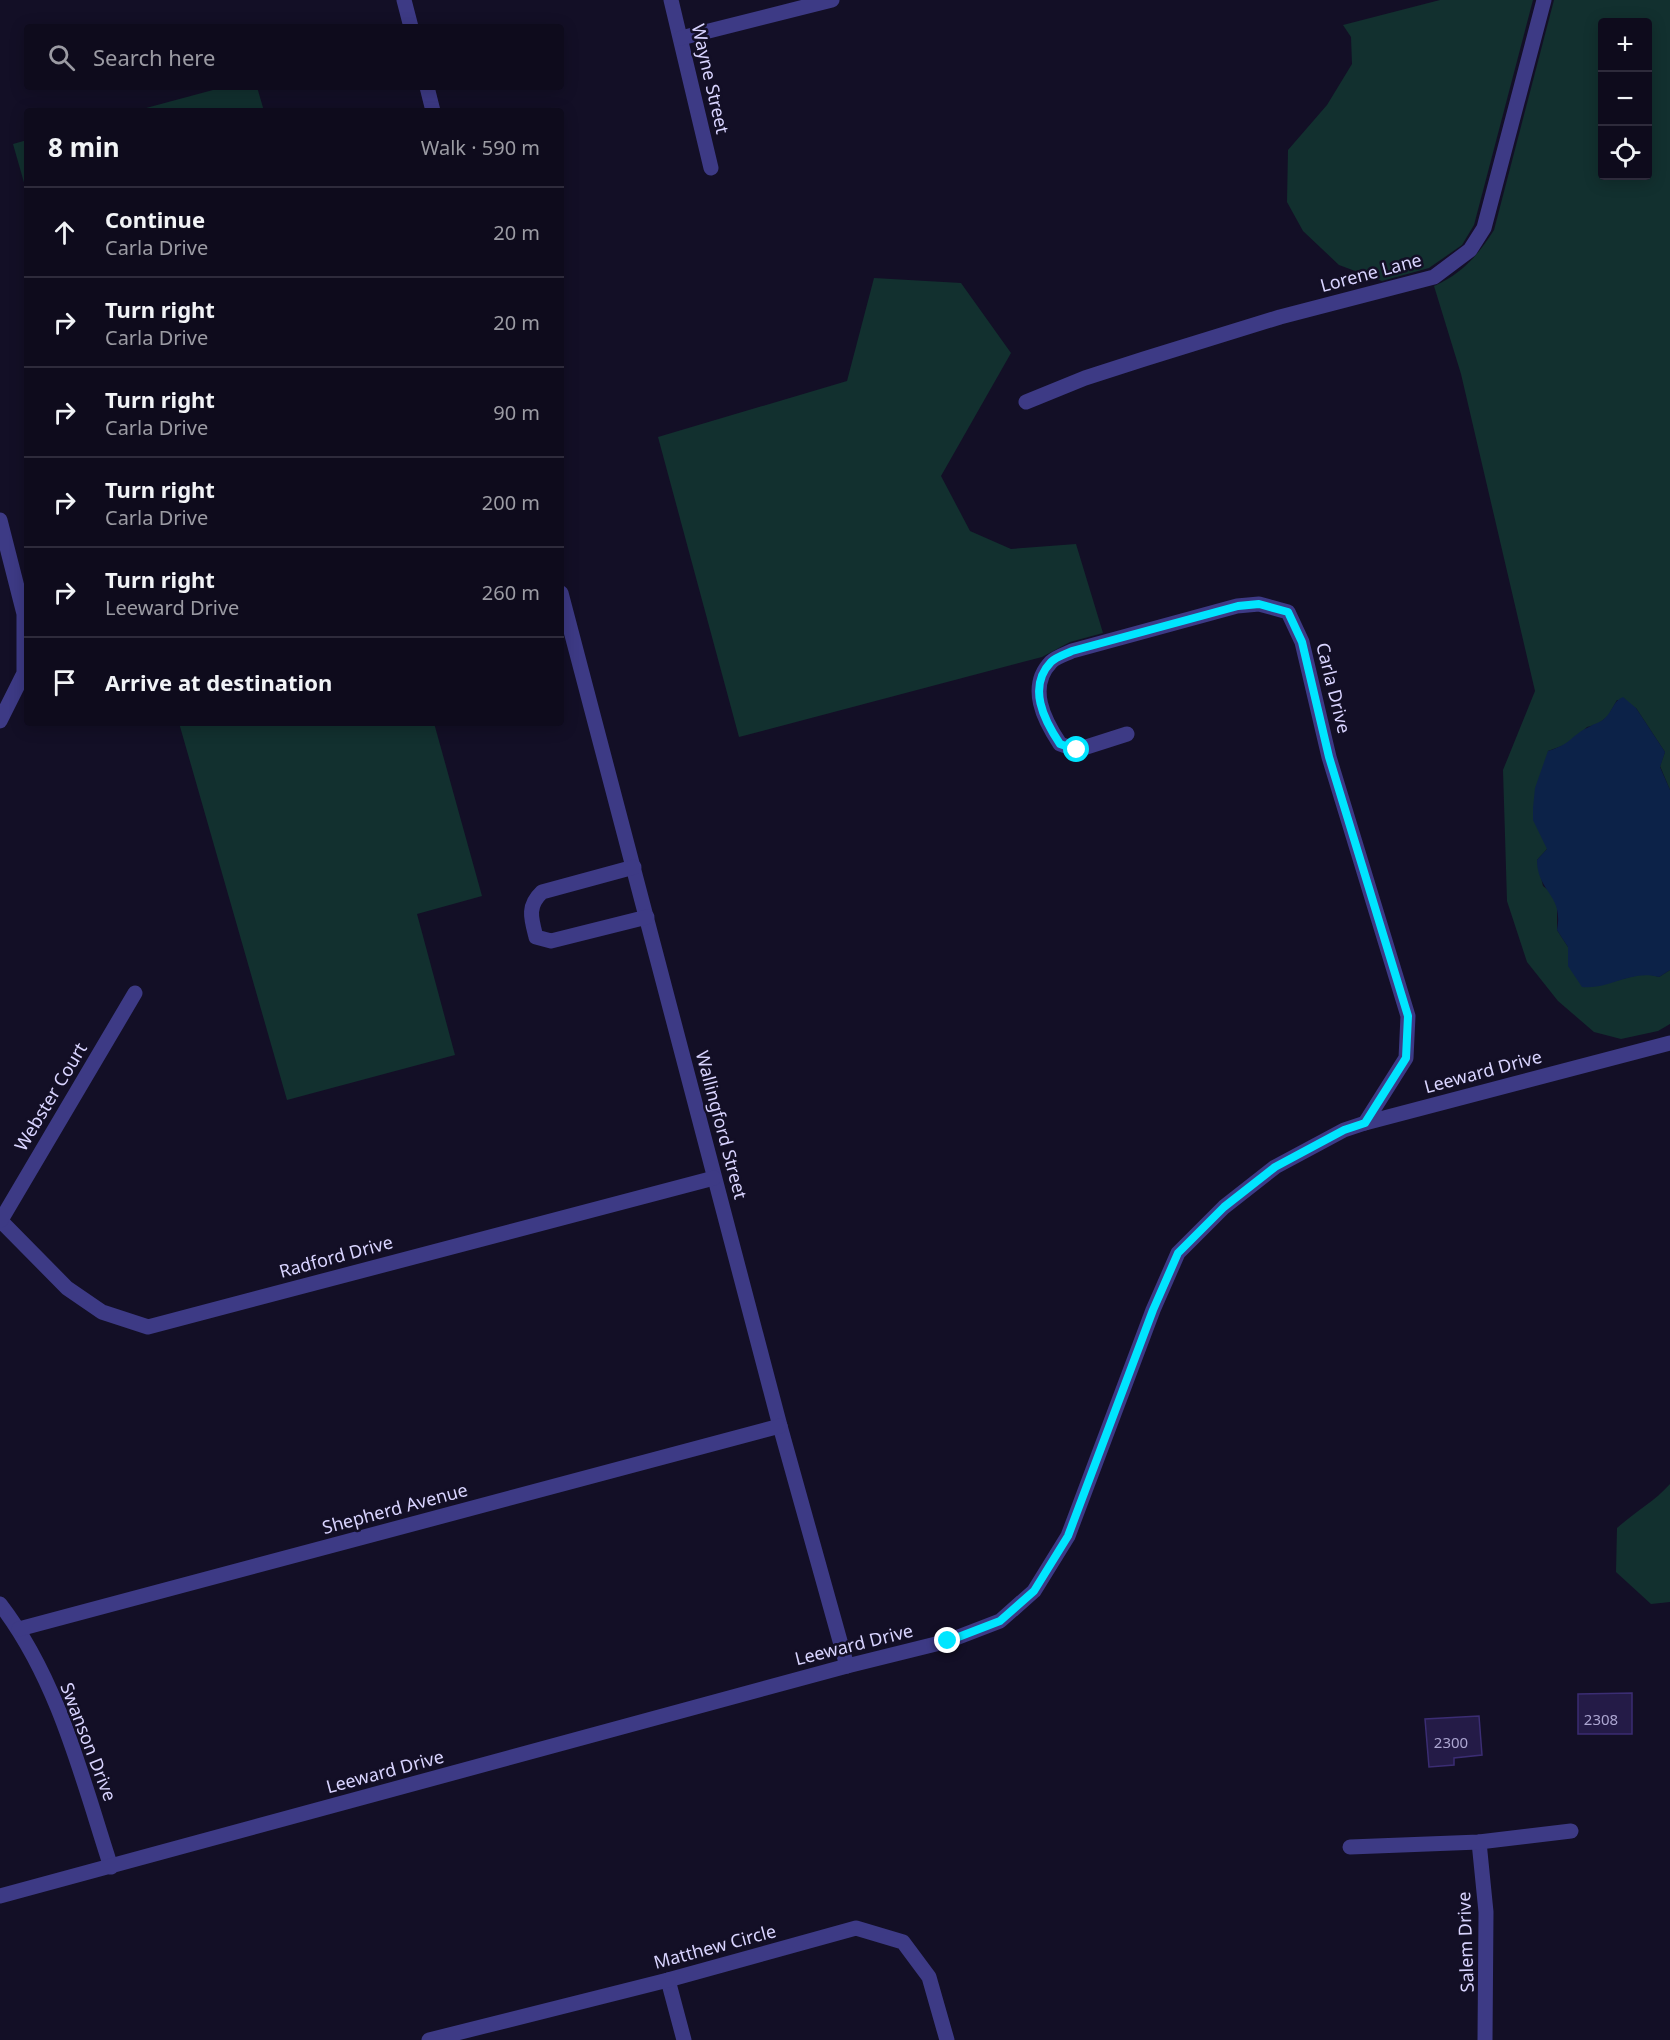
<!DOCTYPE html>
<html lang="en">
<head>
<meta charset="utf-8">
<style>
  body { margin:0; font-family:"Noto Sans",sans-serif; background:#171425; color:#f1f3f6 }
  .controls { position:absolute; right:18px; top:18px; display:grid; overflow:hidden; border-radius:6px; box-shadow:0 3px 15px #0003 }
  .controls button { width:54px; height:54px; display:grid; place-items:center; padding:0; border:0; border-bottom:2px solid #2e2b3b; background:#0e0b1c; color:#f1f3f6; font:30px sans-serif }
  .stop { position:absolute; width:18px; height:18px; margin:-14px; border:4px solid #00e5ff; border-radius:50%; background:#fff }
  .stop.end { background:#00e5ff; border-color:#fff; box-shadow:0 2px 6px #0008 }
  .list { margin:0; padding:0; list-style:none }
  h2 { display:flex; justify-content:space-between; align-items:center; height:78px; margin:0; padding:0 24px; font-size:26px }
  h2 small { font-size:20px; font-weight:400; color:#9b9ba3 }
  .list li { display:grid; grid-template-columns:39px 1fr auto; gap:18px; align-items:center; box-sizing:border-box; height:90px; padding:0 24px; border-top:2px solid #2e2b3b }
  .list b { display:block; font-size:22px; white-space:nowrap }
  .list p { margin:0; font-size:20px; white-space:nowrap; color:#9b9ba3 }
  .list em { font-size:20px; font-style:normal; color:#9b9ba3 }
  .icon { flex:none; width:33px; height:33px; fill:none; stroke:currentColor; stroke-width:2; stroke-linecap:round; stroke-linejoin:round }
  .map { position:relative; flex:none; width:1670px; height:2040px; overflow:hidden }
  .search { position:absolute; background:#0e0b1c; box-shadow:0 3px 15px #0003; left:24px; top:24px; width:540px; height:66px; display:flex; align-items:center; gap:15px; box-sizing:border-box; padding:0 21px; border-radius:6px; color:#9b9ba3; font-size:22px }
  .panel { position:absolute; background:#0e0b1c; box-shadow:0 3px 15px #0003; left:24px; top:108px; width:540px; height:618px; border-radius:6px }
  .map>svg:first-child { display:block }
  .green { fill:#12302f; fill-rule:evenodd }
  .water { fill:#0c2248 }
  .building { fill:#241b47; stroke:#3b2d73; stroke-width:1.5 }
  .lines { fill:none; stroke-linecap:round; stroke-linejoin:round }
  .street { stroke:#3d3a85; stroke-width:15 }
  .route { stroke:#00e5ff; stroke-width:8 }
  .labels { text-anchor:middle; stroke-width:5; stroke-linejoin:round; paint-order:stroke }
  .number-label { font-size:15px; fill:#aca6d1 }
  .street-label { font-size:18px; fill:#d9d4ff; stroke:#130f26 }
</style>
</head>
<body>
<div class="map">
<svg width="1670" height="2040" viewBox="0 0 1670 2040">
  <rect width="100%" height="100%" fill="#130f26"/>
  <g class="green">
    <polygon points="1440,0 1533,0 1474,225 1462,245 1429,268 1382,281 1339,265 1303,231 1287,202 1288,150 1327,105 1352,64 1351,37 1343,25"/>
    <path d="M 1554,0 L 1670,0 L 1670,790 L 1660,766 L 1665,752 L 1636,708 L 1617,700 L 1608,716 L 1598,724 L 1587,727 L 1570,743 L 1548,751 L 1541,835 L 1547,843 L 1547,849 L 1537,860 L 1543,886 L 1552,893 L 1557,907 L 1557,930 L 1568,947 L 1568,966 L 1615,981 L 1645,973 L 1659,977 L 1670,970 L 1670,1024 L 1658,1031 L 1621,1039 L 1594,1032 L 1558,1001 L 1527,962 L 1507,901 L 1503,770 L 1535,691 L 1461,374 L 1434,286 C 1462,274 1478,255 1494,230 ZM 1602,22 L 1648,22 L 1648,176 L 1602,176 Z"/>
    <polygon points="224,87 257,87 264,111 135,111"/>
    <polygon points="27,140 27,193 13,144"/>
    <polygon points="874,278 961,283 1011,353 941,476 970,531 1011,549 1076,544 1103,633 1070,642 1042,657 739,737 658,437 847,381"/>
    <polygon points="179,723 434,723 482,896 417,914 455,1055 287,1100"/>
    <path d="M 1670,1484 L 1670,1602 L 1651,1604 L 1616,1572 L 1617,1528 C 1636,1511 1654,1502 1670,1484 Z"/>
  </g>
  <path class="water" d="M 1623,697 L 1636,708 L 1665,752 L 1660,767 L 1670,790 L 1670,970 L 1659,977 C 1631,969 1609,990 1582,987 L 1568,966 L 1568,947 L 1557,930 C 1564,894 1537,892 1537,860 L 1547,849 L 1533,820 L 1533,808 L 1535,788 L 1548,751 C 1572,744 1571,735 1589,727 C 1595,723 1600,723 1605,718 C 1613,711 1613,701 1623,697 Z"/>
  <g class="building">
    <polygon points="1632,1693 1632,1734 1578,1734 1578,1694"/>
    <polygon points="1479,1716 1482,1755 1454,1758 1454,1765 1429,1767 1425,1719"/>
  </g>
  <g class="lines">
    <g class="street">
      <polyline points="404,0 411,27"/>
      <polyline points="671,0 711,168"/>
      <polyline points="681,38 832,0"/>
      <polyline points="427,87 433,111"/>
      <polyline points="1026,402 1085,378 1144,359 1280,317 1434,277 1470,250 1484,228 1544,0"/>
      <polyline points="0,520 24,614 24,673 0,721"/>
      <polyline points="561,593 780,1426 847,1666"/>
      <path d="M 1127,734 L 1077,750 L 1060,744 C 1044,720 1027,687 1051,662 C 1056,657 1066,654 1072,651 L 1237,606 L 1259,604 L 1288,612 L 1302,642 L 1329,757 L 1408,1016 L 1406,1058 L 1365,1123"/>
      <path d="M 634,867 L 542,892 C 527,906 531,918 536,937 L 551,941 L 647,917"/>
      <polyline points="0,1220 67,1288 102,1312 148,1327 714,1178"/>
      <polyline points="1,1220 135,993"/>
      <path d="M 0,1604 C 58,1679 82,1778 111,1867"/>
      <polyline points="19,1629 780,1426"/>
      <polyline points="1479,1842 1486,1912 1485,2040"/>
      <polyline points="1350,1847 1479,1842 1571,1831"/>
      <polyline points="0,1896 847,1666 948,1641 1000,1621 1034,1591 1068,1536 1153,1310 1178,1253 1224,1207 1275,1167 1344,1130 1365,1123 1670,1043"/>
      <polyline points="668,1980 684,2040"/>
      <polyline points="429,2040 668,1980 856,1928 903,1942 929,1977 947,2040"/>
    </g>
  </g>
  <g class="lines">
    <path class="route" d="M 948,1641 L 1000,1621 L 1034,1591 L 1068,1536 L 1153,1310 L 1178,1253 L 1224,1207 L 1275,1167 L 1344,1130 L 1365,1123 L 1406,1058 L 1408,1016 L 1329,757 L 1302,642 L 1288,612 L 1259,604 L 1238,606 L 1072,651 C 1066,654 1056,657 1051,662 C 1027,687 1044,720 1060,744 L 1077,750"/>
  </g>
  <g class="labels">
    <g class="number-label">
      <text x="1601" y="1725">2308</text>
      <text x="1451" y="1748">2300</text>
    </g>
    <g class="street-label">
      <text transform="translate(710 79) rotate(77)" y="6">Wayne Street</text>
      <text transform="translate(1371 273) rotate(-15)" y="6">Lorene Lane</text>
      <text transform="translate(1333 688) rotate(76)" y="6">Carla Drive</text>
      <text transform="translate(1483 1072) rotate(-15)" y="6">Leeward Drive</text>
      <text transform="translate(51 1097) rotate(-59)" y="6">Webster Court</text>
      <text transform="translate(721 1125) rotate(75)" y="6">Wallingford Street</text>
      <text transform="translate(336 1257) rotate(-15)" y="6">Radford Drive</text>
      <text transform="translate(395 1509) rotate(-15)" y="6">Shepherd Avenue</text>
      <text transform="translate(854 1645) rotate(-14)" y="6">Leeward Drive</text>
      <text transform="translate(88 1742) rotate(69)" y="6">Swanson Drive</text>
      <text transform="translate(385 1772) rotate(-15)" y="6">Leeward Drive</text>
      <text transform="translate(1466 1942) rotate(-92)" y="6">Salem Drive</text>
      <text transform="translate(715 1947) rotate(-15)" y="6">Matthew Circle</text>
    </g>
  </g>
</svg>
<div class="controls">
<button>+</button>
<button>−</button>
<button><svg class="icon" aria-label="locate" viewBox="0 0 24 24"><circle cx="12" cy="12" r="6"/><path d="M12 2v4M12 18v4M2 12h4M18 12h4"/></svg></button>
</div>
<div class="stop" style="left:1077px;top:750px"></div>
<div class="stop end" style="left:948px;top:1641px"></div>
<div class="search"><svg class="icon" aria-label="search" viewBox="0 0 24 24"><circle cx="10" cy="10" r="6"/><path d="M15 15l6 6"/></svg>Search here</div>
<section class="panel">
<h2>8 min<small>Walk · 590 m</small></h2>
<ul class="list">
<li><svg class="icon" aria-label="ahead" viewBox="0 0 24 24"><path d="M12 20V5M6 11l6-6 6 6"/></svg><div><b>Continue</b><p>Carla Drive</p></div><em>20 m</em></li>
<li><svg class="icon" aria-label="right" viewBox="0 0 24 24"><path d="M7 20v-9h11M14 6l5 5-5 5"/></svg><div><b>Turn right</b><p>Carla Drive</p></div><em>20 m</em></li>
<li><svg class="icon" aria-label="right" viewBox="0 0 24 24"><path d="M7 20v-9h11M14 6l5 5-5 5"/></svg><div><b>Turn right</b><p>Carla Drive</p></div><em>90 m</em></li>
<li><svg class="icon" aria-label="right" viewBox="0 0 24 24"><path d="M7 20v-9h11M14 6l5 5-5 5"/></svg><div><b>Turn right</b><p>Carla Drive</p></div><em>200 m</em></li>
<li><svg class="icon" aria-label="right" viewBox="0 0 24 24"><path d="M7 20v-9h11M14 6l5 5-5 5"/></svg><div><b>Turn right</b><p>Leeward Drive</p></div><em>260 m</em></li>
<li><svg class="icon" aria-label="arrive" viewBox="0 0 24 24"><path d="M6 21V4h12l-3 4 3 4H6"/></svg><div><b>Arrive at destination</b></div></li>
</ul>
</section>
</div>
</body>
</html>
